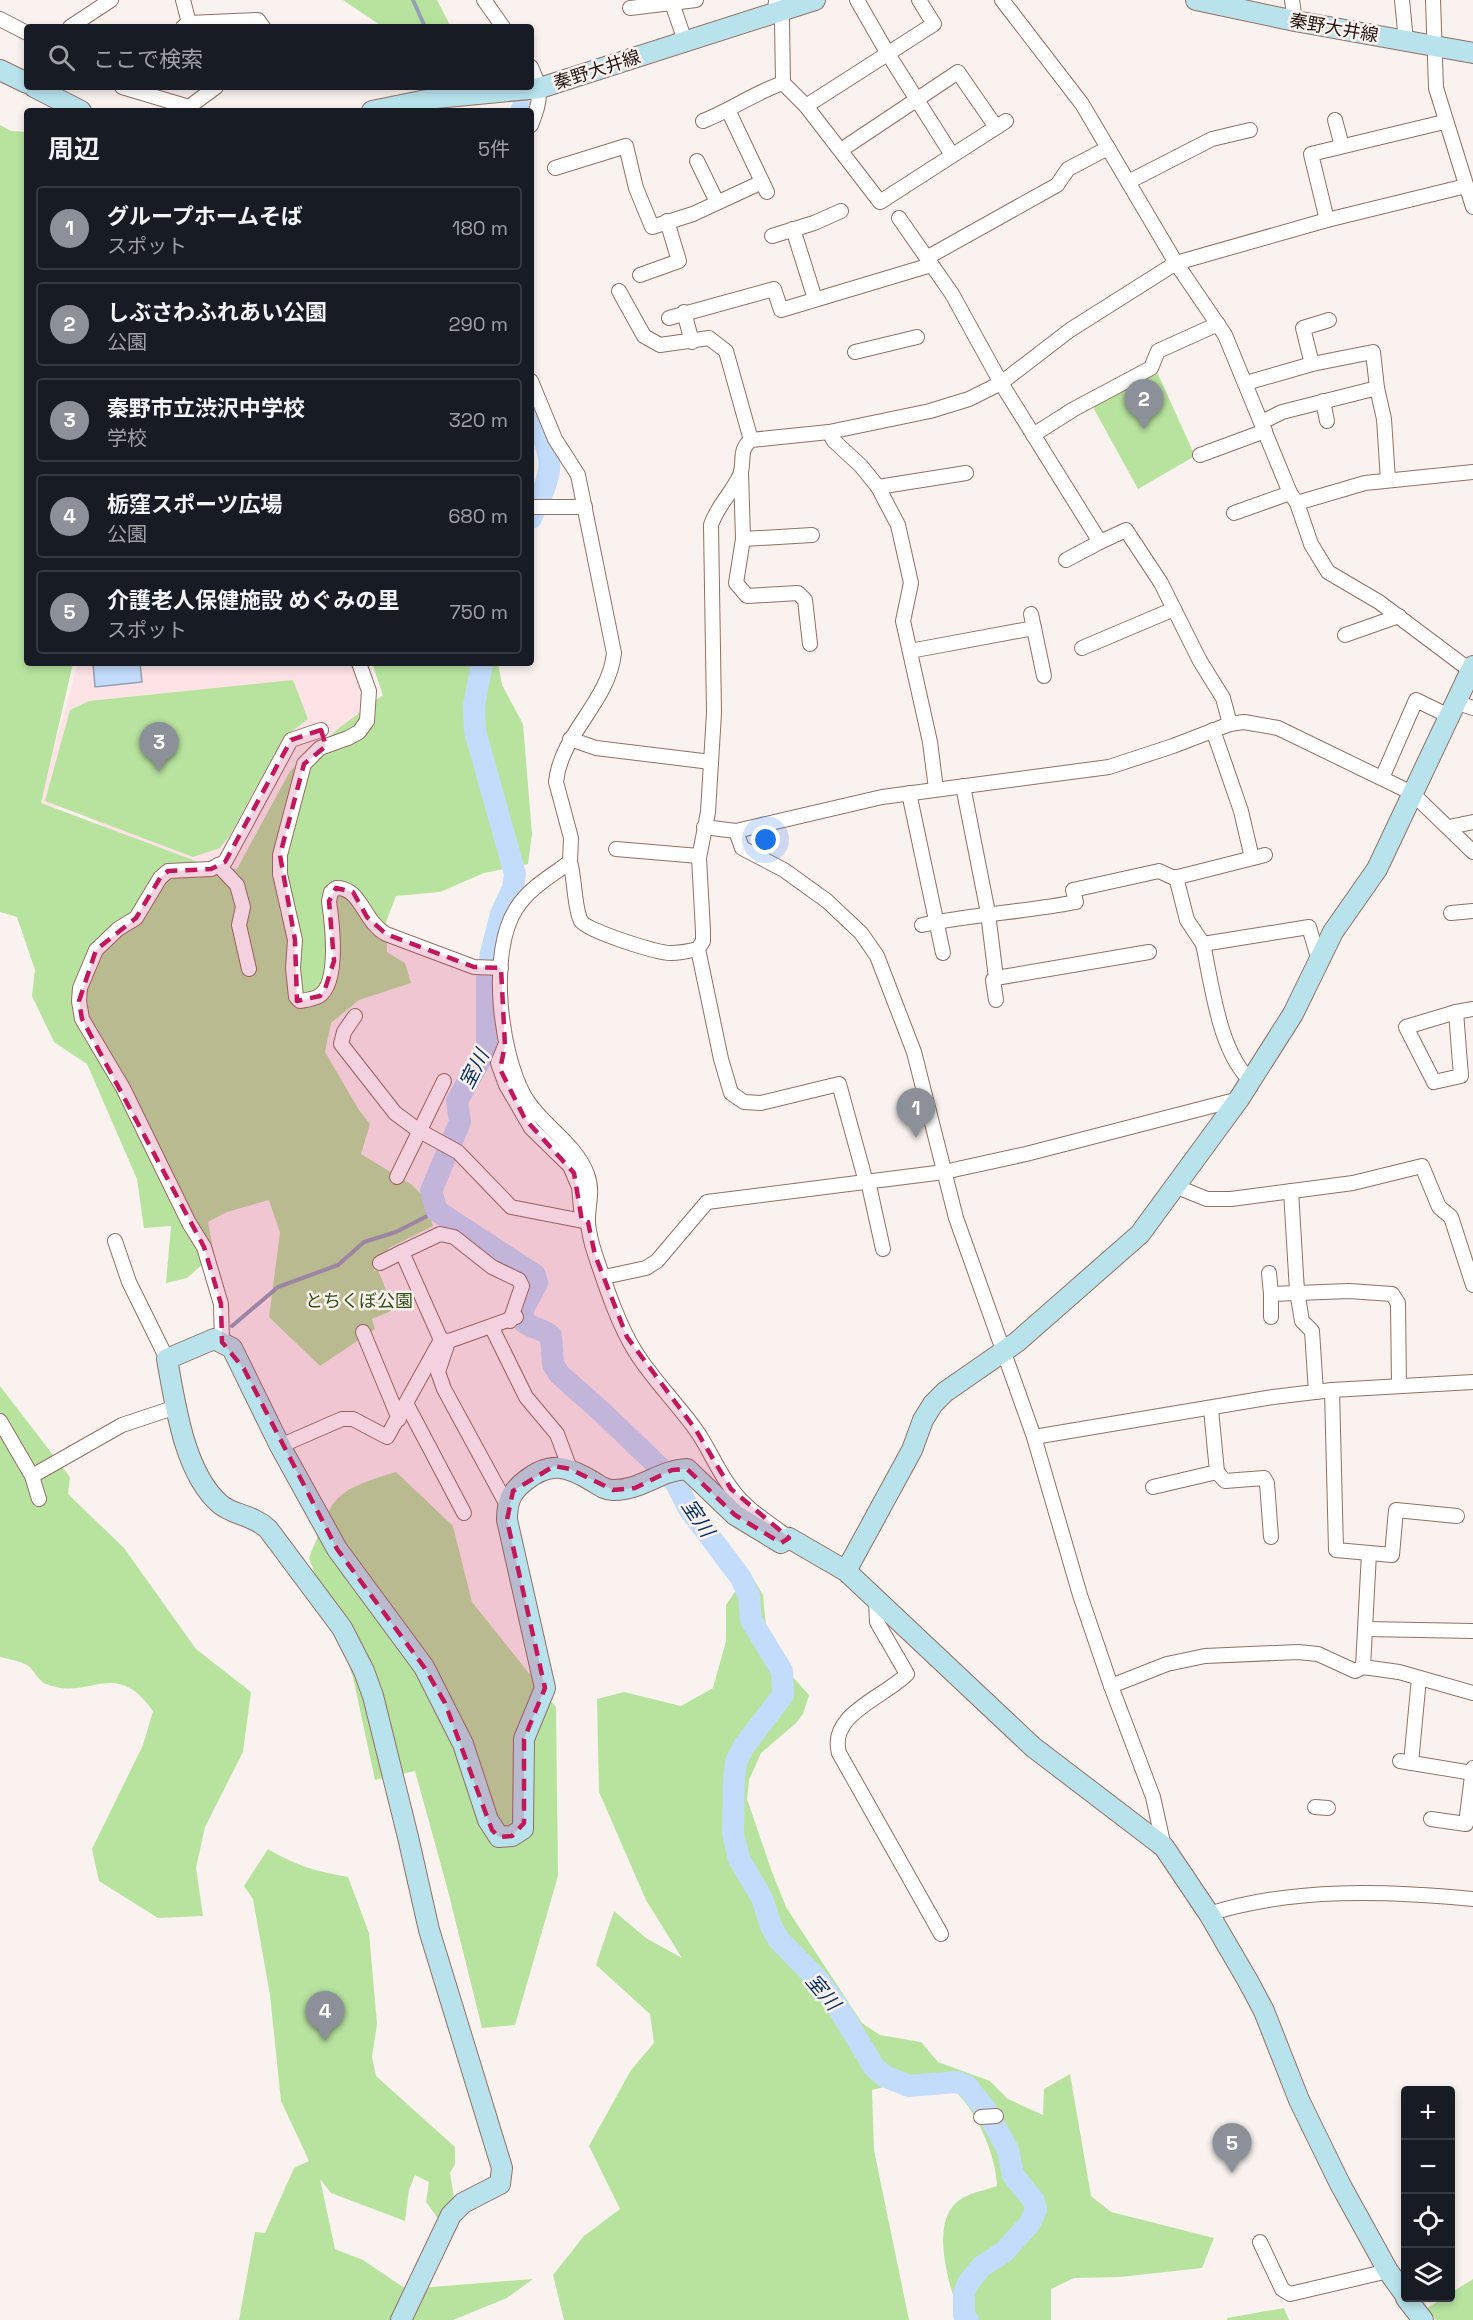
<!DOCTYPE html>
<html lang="ja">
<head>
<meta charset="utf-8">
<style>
  body { margin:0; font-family:"Space Grotesk","Noto Sans JP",sans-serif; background:#20242c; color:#f1f3f6 }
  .controls { position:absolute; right:18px; bottom:18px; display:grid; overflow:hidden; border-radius:6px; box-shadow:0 3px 9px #0003 }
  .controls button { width:54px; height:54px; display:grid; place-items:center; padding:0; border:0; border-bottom:2px solid #363941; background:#171b24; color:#f1f3f6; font:30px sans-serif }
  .you { position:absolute; left:766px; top:840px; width:21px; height:21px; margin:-15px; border:4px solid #fff; border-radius:50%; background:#1a73e8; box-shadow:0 0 0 9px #1a73e833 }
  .badge { display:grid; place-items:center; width:39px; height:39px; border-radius:50%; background:#8c9099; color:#fff; font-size:20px; font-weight:700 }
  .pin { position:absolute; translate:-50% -50px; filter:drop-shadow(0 2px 3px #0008) }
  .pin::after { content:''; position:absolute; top:32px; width:21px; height:18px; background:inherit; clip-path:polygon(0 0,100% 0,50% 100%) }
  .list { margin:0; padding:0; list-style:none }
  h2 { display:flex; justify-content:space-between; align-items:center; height:78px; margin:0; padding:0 24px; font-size:26px }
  h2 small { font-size:20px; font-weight:400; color:#9ea1a6 }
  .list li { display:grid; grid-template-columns:39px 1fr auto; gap:18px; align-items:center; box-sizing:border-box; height:84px; margin:0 12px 12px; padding:0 12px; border:2px solid #363941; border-radius:6px }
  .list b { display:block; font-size:22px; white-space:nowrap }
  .list p { margin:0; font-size:20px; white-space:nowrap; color:#9ea1a6 }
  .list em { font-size:20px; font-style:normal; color:#9ea1a6 }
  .icon { flex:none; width:33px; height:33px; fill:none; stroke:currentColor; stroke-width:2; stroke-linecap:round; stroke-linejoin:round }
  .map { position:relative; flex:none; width:1473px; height:2320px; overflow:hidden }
  .search { position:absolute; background:#171b24; box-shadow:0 3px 9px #0003; left:24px; top:24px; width:510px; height:66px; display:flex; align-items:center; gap:15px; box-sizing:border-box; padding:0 21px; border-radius:6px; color:#9ea1a6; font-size:22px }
  .panel { position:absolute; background:#171b24; box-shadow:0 3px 9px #0003; left:24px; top:108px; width:510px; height:558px; border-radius:6px }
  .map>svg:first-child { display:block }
  .education { fill:#fee3e6 }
  .green { fill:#b8e39f }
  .water { fill:#c3dcfb; stroke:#93a1b5; stroke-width:1.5 }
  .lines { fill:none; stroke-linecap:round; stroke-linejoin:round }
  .stream { stroke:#93a1b5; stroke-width:4 }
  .river { stroke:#c3dcfb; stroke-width:22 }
  .street-casing { stroke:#927063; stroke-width:16 }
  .secondary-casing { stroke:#927063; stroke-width:22 }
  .street { stroke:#fff; stroke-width:14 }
  .secondary { stroke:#b8e3ed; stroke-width:20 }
  .marked { fill:#c2185b; fill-opacity:0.2; stroke:#c2185b; stroke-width:4.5; stroke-dasharray:12 8; stroke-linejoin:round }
  .labels { text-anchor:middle; stroke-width:5; stroke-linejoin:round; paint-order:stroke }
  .street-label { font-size:18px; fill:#231611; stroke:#faf2ef }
  .park-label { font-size:18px; fill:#2f5116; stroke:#faf2ef }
  .water-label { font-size:20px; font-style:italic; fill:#05305f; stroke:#faf2ef }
</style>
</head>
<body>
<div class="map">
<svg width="1473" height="2320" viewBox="0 0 1473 2320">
  <rect width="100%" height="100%" fill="#faf2ef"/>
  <polygon class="education" points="78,663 354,663 367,699 362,722 336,738 329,735 325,725 295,733 219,862 205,867 156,856 71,808 38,806"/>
  <g class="green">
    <polygon points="343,0 437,0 451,27 383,27"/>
    <polygon points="0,125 11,131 27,132 27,663 73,663 41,803 209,866 237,869 290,771 339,728 383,695 372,663 498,663 502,685 523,724 532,834 528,864 484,873 440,892 396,896 386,922 387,952 405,963 411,983 359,1000 331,1023 325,1052 359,1110 370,1124 361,1154 412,1185 424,1197 433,1226 389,1248 373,1271 378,1270 394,1310 372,1319 375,1329 320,1366 269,1317 280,1233 269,1200 227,1212 208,1222 214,1254 187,1278 166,1283 171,1226 144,1228 137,1179 87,1064 54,1042 32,996 35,970 17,917 0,912"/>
    <polygon points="1157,372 1195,456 1138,489 1094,409 1096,404"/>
    <polygon points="293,680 308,719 283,738 230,835 220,848 193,857 45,801 70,710 89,701"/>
    <path d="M 0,1386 L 70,1477 L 68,1494 L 124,1548 L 196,1649 L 251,1692 L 243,1752 L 205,1827 L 196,1868 L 203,1916 L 158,1918 L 99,1881 L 92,1849 L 143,1745 L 153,1711 C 114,1656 90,1702 46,1684 C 38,1681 34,1669 27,1665 C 19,1661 8,1659 0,1657 Z"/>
    <path d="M 396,1472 L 453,1526 L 472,1602 L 556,1707 L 558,1876 L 515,2025 L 482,2028 L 447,1887 L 415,1771 L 375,1780 L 353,1677 L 309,1558 C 334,1496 330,1492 396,1472 Z"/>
    <path d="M 749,1571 L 763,1595 L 766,1627 L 792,1676 L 809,1695 L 803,1714 L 796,1723 L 761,1753 L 749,1780 L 747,1799 L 772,1872 L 786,1907 L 862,2023 L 880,2035 L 921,2042 L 938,2062 L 990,2081 L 1008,2099 L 1043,2115 L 1044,2089 L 1070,2074 L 1091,2196 L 1111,2212 L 1214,2238 L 1202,2268 L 1120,2277 L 1074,2278 L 1051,2289 L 1051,2320 L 961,2320 C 951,2290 928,2225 958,2201 C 968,2193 986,2190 997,2186 C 996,2156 978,2114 957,2093 C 950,2086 937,2081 928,2076 L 872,2090 L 874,2150 L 909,2320 L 564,2320 L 553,2275 L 584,2236 L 620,2209 L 589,2146 L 631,2070 L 654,2043 L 650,2014 L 596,1965 L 614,1911 L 646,1938 L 682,1958 L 646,1900 L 599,1792 L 597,1699 L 624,1692 L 681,1706 L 713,1688 L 726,1641 L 726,1605 Z"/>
    <path d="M 268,1849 C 294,1865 318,1872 348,1877 L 369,1933 L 377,2024 L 372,2057 L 376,2076 L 455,2147 L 455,2164 L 450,2173 L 454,2198 L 442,2224 L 426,2202 L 429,2182 L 415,2175 L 409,2190 L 405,2221 L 331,2193 L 320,2179 L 335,2249 L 363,2260 L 406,2289 L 533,2279 L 507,2298 L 453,2320 L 239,2320 L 255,2232 L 265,2233 L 294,2168 L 309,2161 L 281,2101 L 270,1995 L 253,1899 L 244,1886 Z"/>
    <polygon points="1473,2279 1473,2320 1436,2320 1427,2308 1444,2298 1450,2298 1451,2293"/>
    <polygon points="1284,2308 1289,2320 1227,2320 1227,2318"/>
  </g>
  <polygon class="water" points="93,663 140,663 142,682 95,687"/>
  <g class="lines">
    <g class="stream">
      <polyline points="413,0 425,27"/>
      <polyline points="232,1326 278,1287 338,1265 364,1242 396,1232 437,1211"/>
    </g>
    <g class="river">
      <polyline points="521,111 522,109"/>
      <path d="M 531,408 C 554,463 557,463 531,518"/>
      <path d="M 482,663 L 474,706 L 475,731 L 515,874 L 513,888 L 501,914 L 491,953 L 487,975 L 487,1048 L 457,1101 L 460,1122 L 431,1191 L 437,1211 L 535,1275 L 537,1283 L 523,1309 L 523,1321 C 532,1329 542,1328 551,1336 L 553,1364 L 559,1374 L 603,1413 L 676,1483 L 689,1509 L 741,1578 L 749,1596 L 751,1620 L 782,1671 L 783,1695 L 744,1746 L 736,1762 L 734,1780 L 733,1833 L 739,1859 L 762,1898 L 771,1926 L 779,1940 L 818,1980 L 838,2007 L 874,2067 L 884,2076 L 909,2086 L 957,2082 L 967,2086 L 986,2110 L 1008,2150 L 1013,2175 L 1034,2201 L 1036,2210 L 1030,2223 L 1004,2252 L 982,2266 L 968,2283 L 964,2293 L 964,2315 L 968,2320"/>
    </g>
    <g class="street-casing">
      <g id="street">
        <polyline points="183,0 189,23"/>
        <polyline points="484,0 503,27"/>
        <polyline points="776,0 775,12 782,21 783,83 806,106 880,202 1006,121"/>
        <polyline points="857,0 888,54 952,155"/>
        <polyline points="1002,0 1082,104 1176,263 1225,335 1290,493 1297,503 1311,544 1328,572 1379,602 1471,671"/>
        <polyline points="1292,0 1295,21"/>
        <polyline points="1402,0 1406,41"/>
        <polyline points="1433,0 1436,88 1473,207"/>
        <polyline points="672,3 685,41"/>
        <polyline points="630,8 696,0"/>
        <polyline points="0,19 27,33"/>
        <polyline points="70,27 111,0"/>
        <polyline points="183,27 189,23 258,20 263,27"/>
        <path d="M 531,67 C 542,91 541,101 531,125"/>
        <polyline points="122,87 189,107 216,87"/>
        <polyline points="806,106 934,24 919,0"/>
        <polyline points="728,110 767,192"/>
        <polyline points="1335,120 1342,146"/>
        <path d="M 703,121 C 731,110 754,93 783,83"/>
        <polyline points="841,150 958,72 996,127"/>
        <polyline points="697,161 717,202"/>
        <polyline points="555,168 626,146 636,188 652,227 693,214 762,182"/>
        <polyline points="1128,182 1212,139 1250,130"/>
        <polyline points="899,218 952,294 1001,383 1100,542 1126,530 1161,583 1200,661 1223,698 1230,724"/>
        <polyline points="1327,220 1311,154 1444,122"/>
        <polyline points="793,229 815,299"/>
        <polyline points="772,236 814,223 841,211"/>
        <polyline points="928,257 1057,185 1068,169 1108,148"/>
        <polyline points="640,275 679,261 667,221"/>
        <polyline points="619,291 644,336 660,345 709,338 726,351 751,440"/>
        <polyline points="684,312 692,342"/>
        <polyline points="669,318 774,289 781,310 931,265"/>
        <polyline points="855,352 917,337"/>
        <polyline points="1312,364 1303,328 1329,320"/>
        <path d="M 531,381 L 555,439 L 578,475 L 614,653 C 609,702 561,733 556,782 L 571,838 L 570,862 C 551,876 529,888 516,909 C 488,952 500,1054 525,1097 C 542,1126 575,1142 587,1174 C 594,1192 587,1206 588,1223 C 589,1234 592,1245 595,1254 C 605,1284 618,1324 635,1351 C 652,1379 677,1403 696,1430 C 709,1448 717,1470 731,1488 C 745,1509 770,1523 789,1538"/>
        <polyline points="1246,383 1312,364 1373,352 1377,388"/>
        <polyline points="1323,401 1327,421"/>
        <polyline points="1262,422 1282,412 1377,388 1384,419 1388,480"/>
        <polyline points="829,432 834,441 861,466 878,487 898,525 911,583 903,621 930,742 936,789"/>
        <polyline points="1033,435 1074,409 1151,368 1158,351 1218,324"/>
        <polyline points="1200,455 1265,431"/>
        <polyline points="741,473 743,539 736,583 747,596 798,593 805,600 810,644"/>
        <polyline points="878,487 966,473"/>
        <polyline points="1297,503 1365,483 1473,472"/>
        <polyline points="531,507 585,507"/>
        <polyline points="1234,513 1290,493"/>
        <polyline points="743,539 812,535"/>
        <polyline points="1066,560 1100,542"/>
        <polyline points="1031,614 1044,676"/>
        <polyline points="1345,635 1399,616"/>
        <polyline points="1082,648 1174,609"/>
        <polyline points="910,651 1034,628"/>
        <path d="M 359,663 L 369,691 L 367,721 L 359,732 L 348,738 L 320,748 L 304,764 L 280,855 L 280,874 L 295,940 L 293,968 L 296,997 L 300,1001 C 306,1000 314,999 319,996 C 340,983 332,922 329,901 L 331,892 L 336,888 C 361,887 363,921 386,934 L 474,967 L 501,968"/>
        <polyline points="1455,702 1473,708"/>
        <polyline points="1213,730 1241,811 1252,858"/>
        <polyline points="570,739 596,748 711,762"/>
        <polyline points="1382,778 1416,700 1449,716"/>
        <polyline points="963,786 988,913 996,978 1149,952"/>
        <polyline points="909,793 943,953"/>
        <polyline points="704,827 736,831 882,797 1109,767 1173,746 1230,724 1244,722 1278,728 1412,793 1473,852"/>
        <polyline points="1449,827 1473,822"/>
        <polyline points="736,831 742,848 784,870 827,901 861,933 877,956 914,1052 956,1218 1034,1437 1080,1595 1111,1686 1153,1797 1164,1847"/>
        <polyline points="616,849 699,856"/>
        <path d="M 570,862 C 575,878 574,908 581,921 C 587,931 657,953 671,953 C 680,953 689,951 698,949"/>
        <polyline points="218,865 237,885 243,907 239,925 249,969"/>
        <polyline points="1176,877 1187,920 1203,944 1309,927 1319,961"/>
        <polyline points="1451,913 1473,911"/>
        <path d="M 922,925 C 974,914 1025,912 1076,902 L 1073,890 L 1159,871 L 1174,878 L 1265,855"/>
        <path d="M 1203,944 C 1212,985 1219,1052 1251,1081"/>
        <polyline points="996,978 993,980 996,1000"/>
        <polygon points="1456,1012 1461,1076 1434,1082 1406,1027"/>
        <polyline points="1456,1012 1473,1009"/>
        <polyline points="355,1016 344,1032 341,1044 395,1113 418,1130 458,1152 511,1207 588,1222"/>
        <polyline points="505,1046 498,1063 506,1085 531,1128 570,1166 579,1187 582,1220"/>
        <polyline points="397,1177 444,1081"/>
        <polyline points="868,1181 883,1249"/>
        <path d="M 866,1182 L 839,1084 L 761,1103 L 744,1102 L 731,1093 L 721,1059 L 698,949 L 703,941 L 703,931 L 699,858 L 708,812 L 714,713 L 711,525 C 717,506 732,493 740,475 C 745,462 738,450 751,440 L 829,432 L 930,411 L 969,399 L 1001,383 L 1070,330 L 1176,263 L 1327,220 L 1466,186"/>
        <polyline points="1177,1187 1207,1199 1231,1199 1353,1183 1422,1166 1439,1207 1451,1217 1473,1285"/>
        <polyline points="1291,1191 1297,1291 1302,1321 1312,1331 1316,1392"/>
        <polyline points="115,1241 129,1282 167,1359"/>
        <polyline points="380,1263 402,1252"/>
        <polyline points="1269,1273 1271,1294"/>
        <polyline points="604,1277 646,1268 657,1261 707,1202 944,1172 1026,1154 1239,1099"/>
        <polyline points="1271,1317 1271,1294 1349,1291 1392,1294 1398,1303 1399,1386"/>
        <polyline points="492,1328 526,1397 557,1434 570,1469"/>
        <polyline points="363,1332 399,1419"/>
        <polyline points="441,1340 402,1252 440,1234 454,1237 492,1267 519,1280 522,1286 510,1321"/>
        <polyline points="222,1342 221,1304 204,1247 189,1223 123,1088 82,1019 79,1001 80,988 96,950 118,929 136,918 160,878 168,871 211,869 225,862 291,740 321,730"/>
        <polyline points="447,1345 438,1372 444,1389 507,1505"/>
        <polyline points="1332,1390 1336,1550 1392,1555 1396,1510 1457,1516"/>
        <polyline points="407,1405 464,1513"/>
        <polyline points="0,1421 32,1476 39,1499"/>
        <polyline points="1034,1437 1273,1397 1332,1390 1473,1382"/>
        <polyline points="280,1446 342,1419 353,1419 387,1437 441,1340 449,1341 516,1317"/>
        <polyline points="1217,1472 1225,1481 1264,1478 1267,1483 1271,1537"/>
        <polyline points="32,1476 122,1425 176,1407"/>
        <polyline points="1153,1487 1217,1472 1211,1409"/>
        <path d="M 876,1601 L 877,1622 L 907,1674 C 885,1697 828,1714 839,1753 L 941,1934"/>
        <polyline points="1366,1629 1473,1631"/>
        <polyline points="1363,1667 1369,1553"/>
        <polyline points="1111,1686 1167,1664 1205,1656 1298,1652 1318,1654 1355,1671 1363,1667 1399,1672 1473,1693"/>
        <polyline points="1400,1761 1473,1773"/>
        <polyline points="1411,1763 1419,1678"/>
        <polyline points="1315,1807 1328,1808"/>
        <polyline points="1431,1819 1466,1824 1473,1768"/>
        <path d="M 1209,1914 C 1294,1887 1385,1891 1473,1899"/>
        <polyline points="981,2117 996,2116"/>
        <polyline points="1260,2242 1282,2289 1290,2294 1388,2271"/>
      </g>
    </g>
    <g class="secondary-casing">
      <g id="secondary">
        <polyline points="1196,0 1295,21 1473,53"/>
        <polyline points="0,70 27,83"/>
        <polyline points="34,87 81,111"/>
        <polyline points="372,111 436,98 540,88 815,0"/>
        <polyline points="846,1571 912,1450 923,1420 933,1404 945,1392 1017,1342 1140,1234 1239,1099 1293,1014 1333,932 1377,869 1473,666"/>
        <polyline points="1406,2298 1423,2320"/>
        <path d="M 401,2320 L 451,2215 L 463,2203 L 500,2184 L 502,2168 L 429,1930 L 408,1837 L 373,1696 L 364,1671 L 342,1628 L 268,1529 C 252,1514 232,1515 220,1504 C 184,1473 175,1403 167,1359 L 214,1339 L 232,1348 L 280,1446 L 337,1549 L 424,1667 L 463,1744 L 488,1820 L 499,1837 L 512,1836 L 523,1829 L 524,1739 L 545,1688 L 507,1520 C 507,1501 511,1492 525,1481 C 550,1461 567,1466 592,1481 C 599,1485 604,1490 613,1490 C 640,1491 660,1470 687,1469 L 735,1515 L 781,1543 L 789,1538 L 846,1571 L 1033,1747 L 1164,1847 L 1209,1914 L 1248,1981 L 1264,2011 L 1299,2100 L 1340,2184 L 1388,2271 L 1406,2296"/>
      </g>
    </g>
    <use href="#street" class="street"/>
    <use href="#secondary" class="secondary"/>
  </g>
  <path class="marked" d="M 321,730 L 326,746 L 304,764 L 280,855 L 295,940 L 297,1001 L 320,996 L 325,989 L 334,961 L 329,901 L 336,888 L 353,892 L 367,917 L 386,934 L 474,967 L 501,968 L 505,1046 L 500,1069 L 525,1119 L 574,1173 L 582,1221 L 588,1222 L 595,1255 L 627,1337 L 696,1430 L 731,1489 L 789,1538 L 781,1543 L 735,1515 L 687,1469 L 672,1470 L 635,1488 L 613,1490 L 570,1469 L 554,1466 L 513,1491 L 507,1520 L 545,1688 L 524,1739 L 524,1823 L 512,1836 L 499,1837 L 492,1830 L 445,1703 L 424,1667 L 337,1549 L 244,1369 L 222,1342 L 221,1304 L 204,1247 L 82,1019 L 79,1001 L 96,950 L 136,918 L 160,878 L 168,871 L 211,869 L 225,862 L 291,740 Z"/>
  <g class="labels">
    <g class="street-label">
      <text transform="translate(1334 28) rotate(10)" y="6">秦野大井線</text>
      <text transform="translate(597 70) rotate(-18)" y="6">秦野大井線</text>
    </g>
    <g class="park-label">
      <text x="359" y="1307">とちくぼ公園</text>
    </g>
    <g class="water-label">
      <text transform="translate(474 1069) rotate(-63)" y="7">室川</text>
      <text transform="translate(698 1518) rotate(56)" y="7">室川</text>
      <text transform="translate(823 1992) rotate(50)" y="7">室川</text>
    </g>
  </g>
</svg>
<div class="controls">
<button>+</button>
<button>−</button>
<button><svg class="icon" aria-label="locate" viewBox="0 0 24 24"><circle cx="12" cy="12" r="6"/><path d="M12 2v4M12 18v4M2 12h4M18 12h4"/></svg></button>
<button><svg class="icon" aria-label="layers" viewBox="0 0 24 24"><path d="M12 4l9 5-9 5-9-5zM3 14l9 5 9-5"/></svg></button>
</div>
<div class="you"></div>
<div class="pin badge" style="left:916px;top:1138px">1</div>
<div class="pin badge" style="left:1144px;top:429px">2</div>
<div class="pin badge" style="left:159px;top:772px">3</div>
<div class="pin badge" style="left:325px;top:2041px">4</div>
<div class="pin badge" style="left:1232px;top:2173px">5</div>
<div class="search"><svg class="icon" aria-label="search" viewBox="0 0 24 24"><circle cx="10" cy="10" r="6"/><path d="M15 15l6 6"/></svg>ここで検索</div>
<section class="panel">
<h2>周辺<small>5件</small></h2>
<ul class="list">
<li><span class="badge">1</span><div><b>グループホームそば</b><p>スポット</p></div><em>180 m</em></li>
<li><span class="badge">2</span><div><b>しぶさわふれあい公園</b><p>公園</p></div><em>290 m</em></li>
<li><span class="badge">3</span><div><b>秦野市立渋沢中学校</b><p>学校</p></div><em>320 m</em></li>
<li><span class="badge">4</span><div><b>栃窪スポーツ広場</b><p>公園</p></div><em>680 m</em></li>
<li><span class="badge">5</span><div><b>介護老人保健施設 めぐみの里</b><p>スポット</p></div><em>750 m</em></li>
</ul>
</section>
</div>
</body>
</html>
